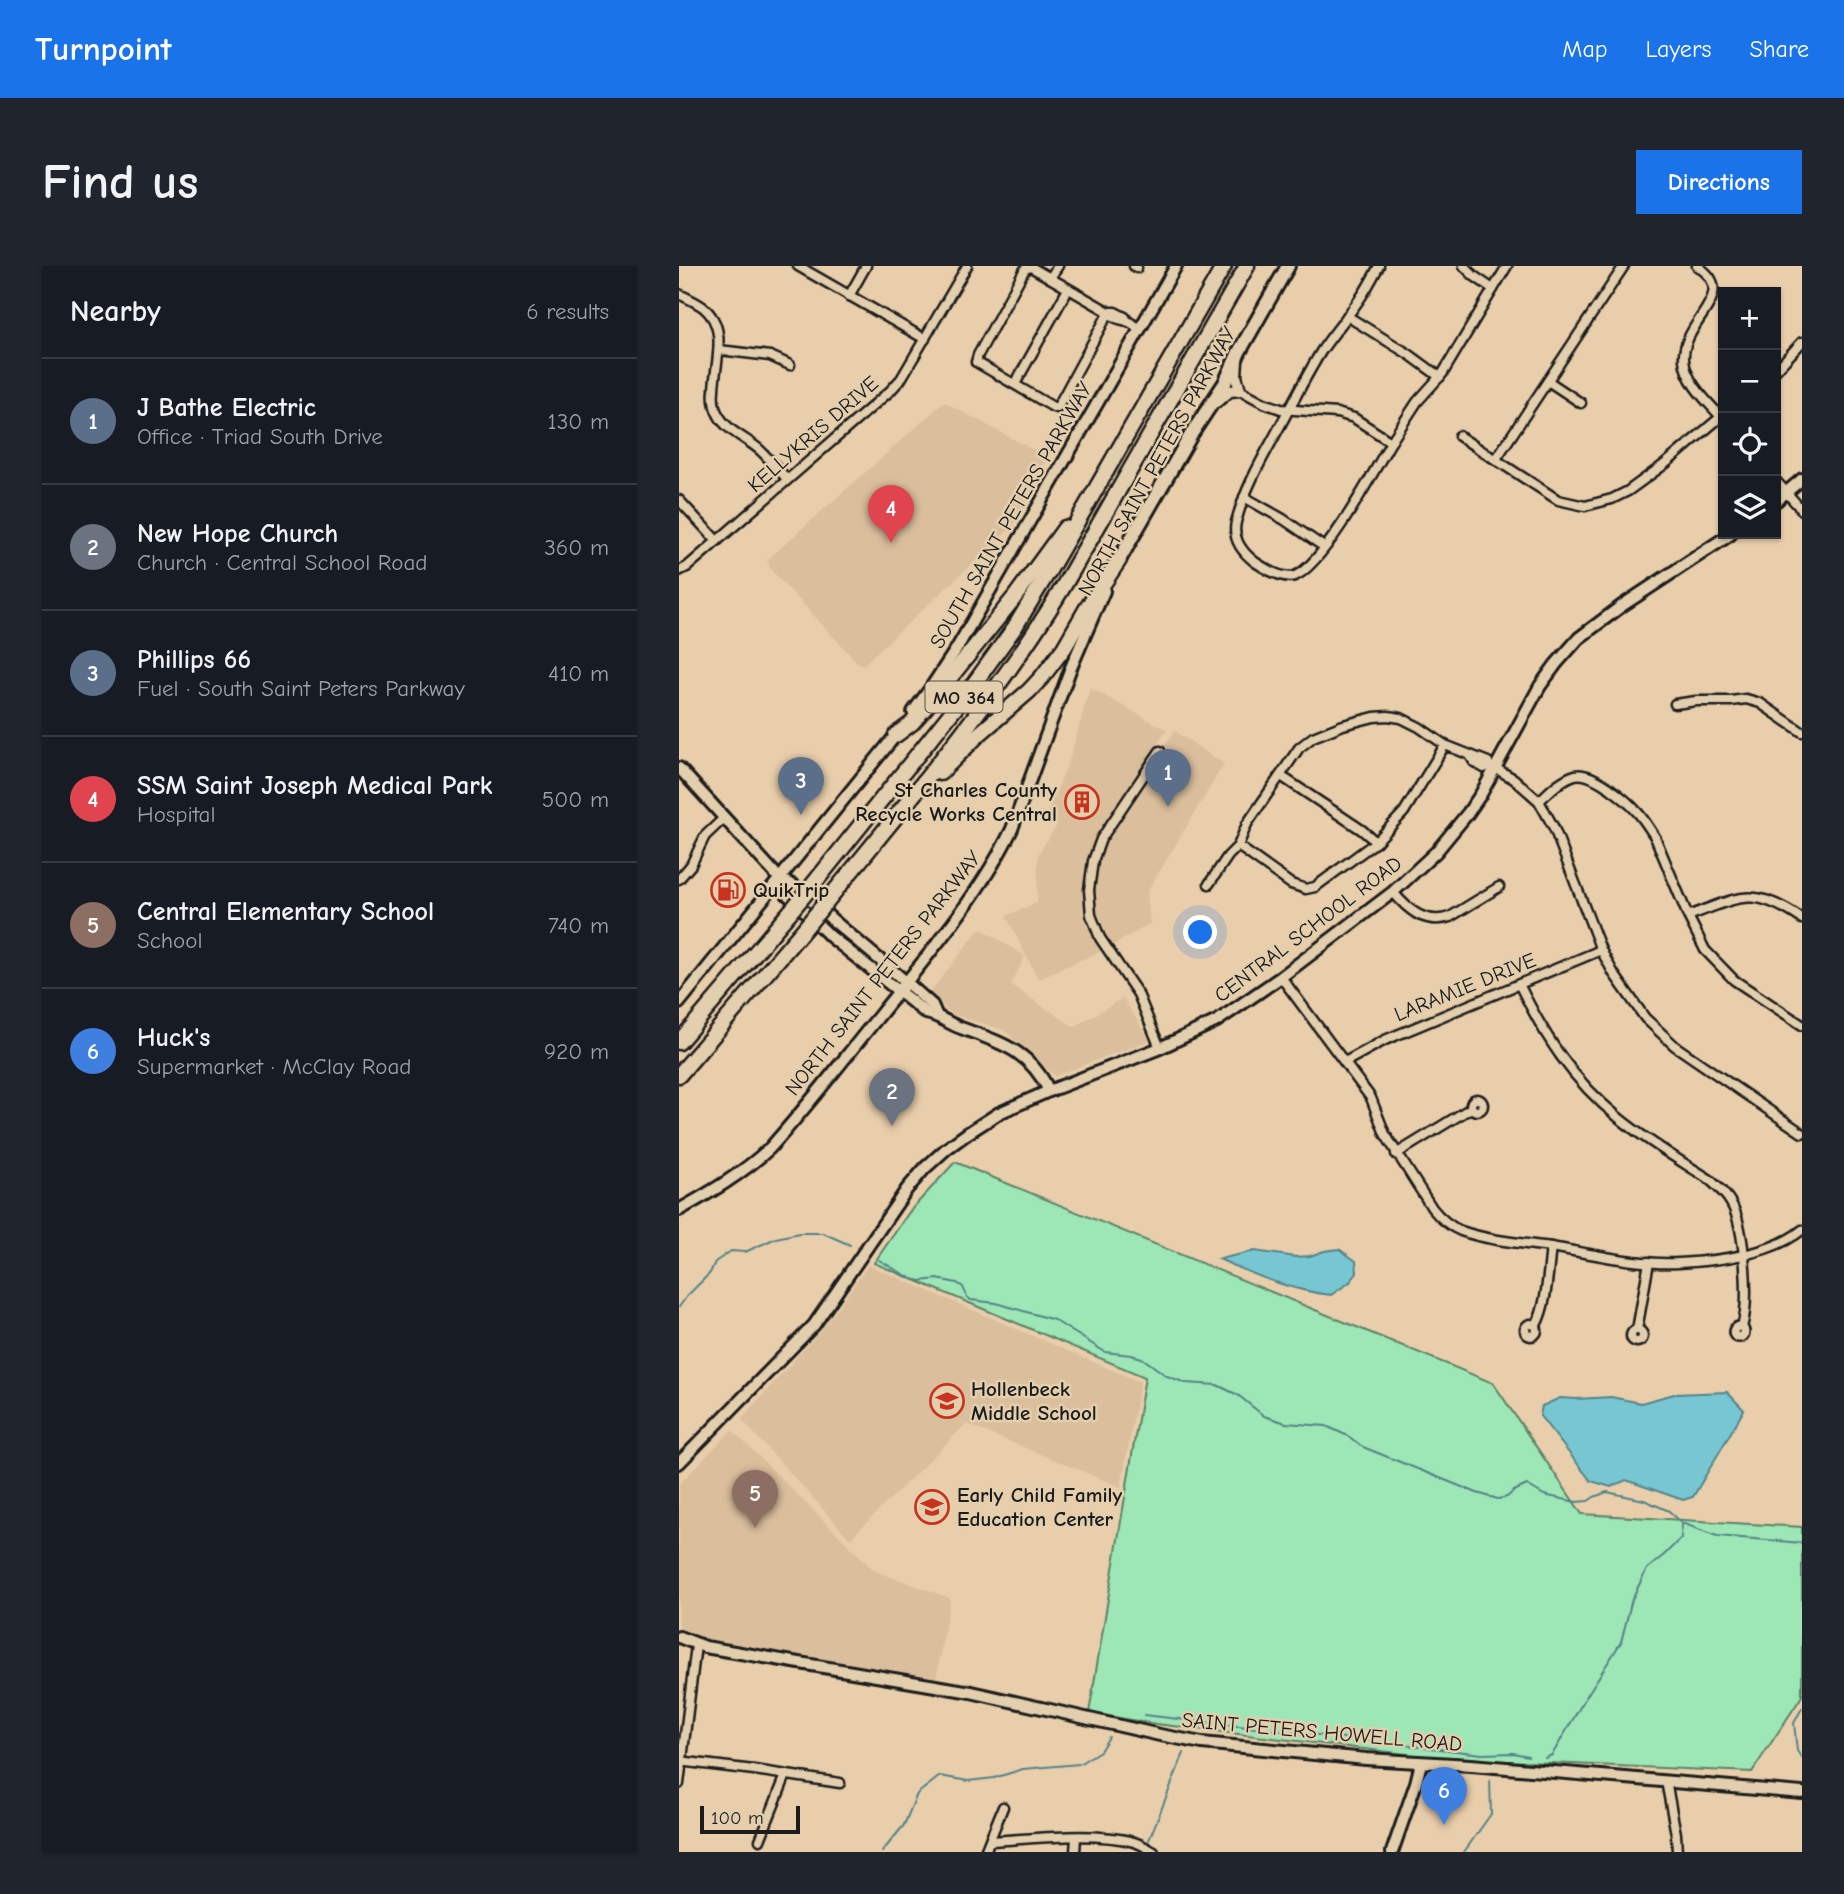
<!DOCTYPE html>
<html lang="en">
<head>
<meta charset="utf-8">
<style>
  body { margin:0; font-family:"Comic Neue",sans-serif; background:#20242c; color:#f1f3f6 }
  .controls { position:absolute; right:21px; top:21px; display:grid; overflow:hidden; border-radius:0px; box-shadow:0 2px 5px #0004 }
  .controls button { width:63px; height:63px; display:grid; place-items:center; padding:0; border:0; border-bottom:2px solid #363941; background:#171b24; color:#f1f3f6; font:35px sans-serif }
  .scale { position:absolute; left:21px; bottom:18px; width:100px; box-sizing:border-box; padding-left:7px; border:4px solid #1c1c1c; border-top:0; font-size:19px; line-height:24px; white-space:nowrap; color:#1c1c1c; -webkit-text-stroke:5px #e3cfad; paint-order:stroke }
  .you { position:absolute; left:522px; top:667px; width:24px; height:24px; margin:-18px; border:5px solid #fff; border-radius:50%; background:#1a73e8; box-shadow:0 0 0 10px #1a73e833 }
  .badge { display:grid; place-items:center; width:46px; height:46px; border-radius:50%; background:#1a73e8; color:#fff; font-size:23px; font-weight:700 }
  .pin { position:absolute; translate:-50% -58px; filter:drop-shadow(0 2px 4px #0008) }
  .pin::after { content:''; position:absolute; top:37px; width:24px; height:21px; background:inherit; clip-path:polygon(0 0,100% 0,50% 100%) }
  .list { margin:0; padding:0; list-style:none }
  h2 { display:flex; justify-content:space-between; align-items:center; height:91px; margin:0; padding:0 28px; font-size:30px }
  h2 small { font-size:23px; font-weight:400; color:#9ea1a6 }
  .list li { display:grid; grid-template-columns:46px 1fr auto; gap:21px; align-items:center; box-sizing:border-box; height:126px; padding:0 28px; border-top:2px solid #363941 }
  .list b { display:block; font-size:26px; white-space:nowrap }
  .list p { margin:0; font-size:23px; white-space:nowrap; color:#9ea1a6 }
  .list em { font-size:23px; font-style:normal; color:#9ea1a6 }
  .icon { flex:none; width:38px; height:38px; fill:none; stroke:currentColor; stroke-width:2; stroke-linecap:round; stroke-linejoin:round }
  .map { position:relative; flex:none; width:1123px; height:1586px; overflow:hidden; border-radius:0px }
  header { display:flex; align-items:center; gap:42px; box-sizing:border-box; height:98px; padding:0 35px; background:#1a73e8; color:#fff }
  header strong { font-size:33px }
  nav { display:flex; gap:38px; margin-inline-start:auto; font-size:24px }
  .intro { display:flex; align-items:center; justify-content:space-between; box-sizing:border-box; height:168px; padding:0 42px }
  h1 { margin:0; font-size:49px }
  .button { padding:18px 32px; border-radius:0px; background:#1a73e8; color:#fff; font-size:24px; font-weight:700 }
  main { display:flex; gap:42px; padding:0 42px }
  aside { flex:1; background:#171b24; border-radius:0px; box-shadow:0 2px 5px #0004 }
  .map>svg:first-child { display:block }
  .built { fill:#dbbf9d }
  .green { fill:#9de6b5; stroke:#5c8168; stroke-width:2 }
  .water { fill:#77c7d2; stroke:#538389; stroke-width:2 }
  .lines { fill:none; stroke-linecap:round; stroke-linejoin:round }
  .stream { stroke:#538389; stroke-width:2 }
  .minor-casing { stroke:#1c1c1c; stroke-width:13 }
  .tertiary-casing { stroke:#1c1c1c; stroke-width:15 }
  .secondary-casing { stroke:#1c1c1c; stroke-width:16 }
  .primary-casing { stroke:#1c1c1c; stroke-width:18 }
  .motorway-casing { stroke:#1c1c1c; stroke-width:19 }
  .minor { stroke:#e3cfad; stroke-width:8 }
  .tertiary { stroke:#e3cfad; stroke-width:10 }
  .secondary { stroke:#e3cfad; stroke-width:10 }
  .primary { stroke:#e3cfad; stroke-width:12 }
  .motorway { stroke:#e3cfad; stroke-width:14 }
  .motorway-bridge-casing { stroke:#1c1c1c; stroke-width:19; stroke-linecap:butt }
  .motorway-bridge { stroke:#e3cfad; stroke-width:14 }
  .labels { text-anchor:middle; stroke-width:5; stroke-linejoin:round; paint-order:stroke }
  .shield { fill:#e3cfad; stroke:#585248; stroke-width:2 }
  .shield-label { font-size:19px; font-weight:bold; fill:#1c1c1c }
  .street-label { font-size:21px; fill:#1c1c1c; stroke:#e3cfad }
  .poi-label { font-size:21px; font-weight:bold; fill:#1c1c1c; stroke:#e3cfad; text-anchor:start }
</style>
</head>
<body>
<header>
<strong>Turnpoint</strong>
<nav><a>Map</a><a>Layers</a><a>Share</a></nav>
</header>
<div class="intro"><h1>Find us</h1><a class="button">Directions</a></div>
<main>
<aside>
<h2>Nearby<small>6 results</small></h2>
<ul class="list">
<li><span class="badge" style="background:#5c6f8a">1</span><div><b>J Bathe Electric</b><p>Office · Triad South Drive</p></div><em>130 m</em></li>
<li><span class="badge" style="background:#6b7280">2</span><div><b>New Hope Church</b><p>Church · Central School Road</p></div><em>360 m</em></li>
<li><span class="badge" style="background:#5c6f8a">3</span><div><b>Phillips 66</b><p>Fuel · South Saint Peters Parkway</p></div><em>410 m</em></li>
<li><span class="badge" style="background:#e0444e">4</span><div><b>SSM Saint Joseph Medical Park</b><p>Hospital</p></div><em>500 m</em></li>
<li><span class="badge" style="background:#8d6e63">5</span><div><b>Central Elementary School</b><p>School</p></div><em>740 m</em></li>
<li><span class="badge" style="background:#3f7fe0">6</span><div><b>Huck's</b><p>Supermarket · McClay Road</p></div><em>920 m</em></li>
</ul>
</aside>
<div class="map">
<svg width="1123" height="1586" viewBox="0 0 1123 1586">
  <rect width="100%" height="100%" fill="#e9ceab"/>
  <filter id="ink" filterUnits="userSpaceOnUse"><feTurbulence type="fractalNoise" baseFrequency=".0143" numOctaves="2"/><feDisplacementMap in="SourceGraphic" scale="14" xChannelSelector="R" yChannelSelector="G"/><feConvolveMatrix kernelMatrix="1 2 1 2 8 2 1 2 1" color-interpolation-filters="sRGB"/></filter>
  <g filter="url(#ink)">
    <g class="built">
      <polygon points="265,136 368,191 334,260 184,399 178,396 92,304 88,294"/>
      <polygon points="411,422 488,464 437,539 410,586 405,623 410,658 422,685 359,713 327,650 358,637 359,589 378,559 369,546 391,492"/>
      <polygon points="495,465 545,498 468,626 471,658 429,682 416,643 415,608 420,585"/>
      <polygon points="301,662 346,690 332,719 395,761 444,732 471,774 376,810 324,764 273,748 250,728"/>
      <polygon points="189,999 461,1116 442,1221 287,1158 171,1273 62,1153 143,1063"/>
      <polygon points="53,1164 196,1305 271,1332 257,1414 27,1375 0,1364 0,1218"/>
    </g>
    <polygon class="green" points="276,896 814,1117 903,1248 1123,1261 1123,1430 1073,1506 760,1492 477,1458 410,1447 466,1111 195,997 231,945"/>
    <g class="water">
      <path d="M 660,983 L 677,995 L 678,1007 L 671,1016 L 652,1029 C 613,1025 575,1009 540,993 L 576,985 L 617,991 L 631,990 L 645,985 Z"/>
      <polygon points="1048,1126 1065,1144 1014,1231 1004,1234 947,1214 932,1221 912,1215 861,1150 863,1140 881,1132 898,1133 932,1131 962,1137 995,1128"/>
    </g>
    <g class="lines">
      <g class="stream">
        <polyline points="200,994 233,1013 242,1015 258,1013 278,1017 284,1021 288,1031 292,1034 317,1037 375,1054 426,1086 452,1089 463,1092 488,1110 507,1117 538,1119 559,1129 585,1150 607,1157 647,1160 669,1170 684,1181 798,1227 819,1233 828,1231 835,1225 848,1219 865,1229 897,1236 909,1235 915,1231 928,1226 965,1234 990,1245 1003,1257 1038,1270 1123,1277"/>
        <polyline points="0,1041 8,1030 31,1007 36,996 52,985 66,986 97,972 120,967 144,967 171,979"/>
        <polyline points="1123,1442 1115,1457 1118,1485 1123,1492"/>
        <polyline points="465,1449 803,1488 834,1487 849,1490"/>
        <polyline points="514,1461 517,1455"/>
        <polyline points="866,1492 873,1489 907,1431 942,1376 953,1333 968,1303 985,1289 1002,1272 1003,1258"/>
        <polyline points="470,1574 505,1487"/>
        <polyline points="203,1586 225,1559 238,1528 261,1510 289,1515 315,1512 344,1503 400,1498 421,1485 430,1471"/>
        <polyline points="785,1586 812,1548 811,1514"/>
      </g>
      <g class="minor-casing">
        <g id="minor">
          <polyline points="119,0 246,73"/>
          <path d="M 379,0 L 371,12 L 430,46 C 435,53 440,53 448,55 C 452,56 457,61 461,63"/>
          <polyline points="455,0 458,2"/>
          <path d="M 700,0 C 695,9 690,19 684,28 C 672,47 656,65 643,84 C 625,113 610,144 594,173 C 579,200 565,226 557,256 C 553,273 563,286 576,296 C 585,302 604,314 616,310 C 645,298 695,205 712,176"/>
          <polyline points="785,0 795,10 814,23"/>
          <path d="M 1018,0 C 1063,28 1002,55 1005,94 C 1007,117 1030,137 1044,153"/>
          <polyline points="371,12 352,1 346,3 299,89 297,96 374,141 378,142 430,46 436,46 446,51 448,55"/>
          <path d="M 0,28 C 8,32 17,36 24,41 C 50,62 36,96 35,124 C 34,133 35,142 40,150 C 49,166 69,173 82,185 C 91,194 100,204 108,213"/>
          <polyline points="170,30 187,0"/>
          <polyline points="668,50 731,89 761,111"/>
          <polyline points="40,84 91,90 111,99"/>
          <polyline points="1097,104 1123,76"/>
          <polyline points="869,115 902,137"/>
          <polyline points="336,118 389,23"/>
          <polyline points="561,124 585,137 602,143 658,147 675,152 712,176 738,136 764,107 828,0"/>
          <polyline points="780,170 879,234 906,240 933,233 949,225 986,198 1044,149"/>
          <polyline points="817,193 945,0"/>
          <polyline points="1097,215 1123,244"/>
          <polyline points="565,231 604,253 645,281"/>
          <polyline points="0,234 38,275"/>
          <polyline points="0,305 8,301 211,125 222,113 288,0"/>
          <polyline points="996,438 1017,435 1052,435 1067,433 1081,437 1123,466"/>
          <polyline points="766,479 740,461 722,452 709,450 695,451 664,459 634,471 620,482 568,558 559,580 612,618 627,623 636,621 697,576 725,546 766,479 809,496 810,500 816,502 835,513 860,535 875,562 922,684 935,708 966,752 996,780 1123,867"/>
          <polyline points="481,485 422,573 414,595 410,624 412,649 421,672 459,728 481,782"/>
          <polyline points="792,491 795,496 805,502 810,500"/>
          <polyline points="602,510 683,564 697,576"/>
          <path d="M 860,535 C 870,526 882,513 896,509 C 913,504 949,535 960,548 C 966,555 971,563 976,571 L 1009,650 L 1026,684 L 1055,714 L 1123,759"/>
          <polyline points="0,613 12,599 26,570 45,552"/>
          <polyline points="530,618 549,590 559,580"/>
          <path d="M 714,626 C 729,644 746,659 771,651 L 820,621"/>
          <path d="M 1009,650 C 1061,631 1073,619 1123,653"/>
          <path d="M 602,711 L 692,832 L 706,868 L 753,942 C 761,952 770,960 782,965 C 811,975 842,977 872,981 C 914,988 958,999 1000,997 C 1039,995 1092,989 1123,964"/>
          <path d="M 840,718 C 866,771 893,814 940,852 C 968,875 1000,894 1030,913 C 1038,920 1047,928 1052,937 C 1066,961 1071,1035 1063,1061"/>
          <polyline points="666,796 706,774 922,684"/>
          <circle cx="798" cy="839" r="6"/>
          <polyline points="717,888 792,842"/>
          <circle cx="852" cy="1064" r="6"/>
          <path d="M 857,1059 C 868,1040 869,1004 872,981"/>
          <circle cx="1060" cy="1066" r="5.5"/>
          <circle cx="958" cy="1070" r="6"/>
          <polyline points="958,1064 970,996"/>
          <polyline points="0,1495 75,1504 161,1517"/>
          <polyline points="987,1515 997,1568 998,1586"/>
          <polyline points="0,1518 17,1379"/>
          <polyline points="81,1574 107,1509"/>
          <path d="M 311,1575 C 355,1573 413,1565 455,1576 C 462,1578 468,1582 475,1586"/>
          <polyline points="306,1586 324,1541"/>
          <polyline points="396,1586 397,1571"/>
        </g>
      </g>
      <g class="tertiary-casing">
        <polyline id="tertiary" points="537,136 551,125 561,124 557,110 558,94"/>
      </g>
      <g class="secondary-casing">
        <g id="secondary">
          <polyline points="1097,235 1123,213"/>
          <polyline points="234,446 251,423 278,382 497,0"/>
          <path d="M 0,502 L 101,613 L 107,627 L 152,671 L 247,747 C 260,749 270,758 282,762 C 320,776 351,784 370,825"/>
          <polyline points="101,613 115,620 156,656 227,716 253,739 257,748"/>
          <polyline points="0,737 220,465"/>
          <path d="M 0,944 C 32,926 63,908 91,882 C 129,840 164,794 200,750 C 247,691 300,631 333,563 L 391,404 L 425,325"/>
          <polyline points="0,1197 135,1059 228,923 246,902 267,883 289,867 320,847 370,825 481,782 538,755 602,711 714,626 757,586 789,547 802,528 861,420 877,398 900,372 944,339 1052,268"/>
          <polyline points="0,1371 26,1381 292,1426 481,1469 523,1477 687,1493 792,1499 1123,1527"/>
          <polyline points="713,1586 737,1517 742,1497"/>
        </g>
      </g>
      <g class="primary-casing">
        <polyline id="primary" points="440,294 513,167 546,117 560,86 609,0"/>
      </g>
      <g class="motorway-casing">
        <g id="motorway">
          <polyline points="217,469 233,457 257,429 335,332 386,262"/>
          <polyline points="261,507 299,469 350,425 363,411 385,382 408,342 440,294"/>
          <polyline points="132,621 289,426 336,361 371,303 545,0"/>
          <path d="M 147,636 C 230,534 316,434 384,321 L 568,0"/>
          <polyline points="0,776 111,646"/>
          <polyline points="0,809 126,662"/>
        </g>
      </g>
      <use href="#minor" class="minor"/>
      <use href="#tertiary" class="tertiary"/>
      <use href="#secondary" class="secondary"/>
      <use href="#primary" class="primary"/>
      <use href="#motorway" class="motorway"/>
      <g class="motorway-bridge-casing">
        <g id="motorway-bridge">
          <polyline points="111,646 132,621"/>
          <polyline points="126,662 147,636"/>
        </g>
      </g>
      <use href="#motorway-bridge" class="motorway-bridge"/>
    </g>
  </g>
  <defs>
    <g id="building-ring" transform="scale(1.75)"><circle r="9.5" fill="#e3cfad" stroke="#c8321e" stroke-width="1.5"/><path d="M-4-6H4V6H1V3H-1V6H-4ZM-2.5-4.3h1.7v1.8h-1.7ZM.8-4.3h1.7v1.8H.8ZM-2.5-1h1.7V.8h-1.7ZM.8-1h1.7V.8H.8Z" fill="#c8321e"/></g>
    <g id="fuel-ring" transform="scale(1.75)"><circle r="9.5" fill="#e3cfad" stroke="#c8321e" stroke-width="1.5"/><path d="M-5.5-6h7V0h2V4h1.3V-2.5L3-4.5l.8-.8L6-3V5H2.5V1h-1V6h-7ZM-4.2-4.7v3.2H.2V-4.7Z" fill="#c8321e"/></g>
    <g id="school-ring" transform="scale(1.75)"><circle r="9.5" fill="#e3cfad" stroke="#c8321e" stroke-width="1.5"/><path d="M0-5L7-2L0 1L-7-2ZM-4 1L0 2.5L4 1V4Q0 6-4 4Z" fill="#c8321e"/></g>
  </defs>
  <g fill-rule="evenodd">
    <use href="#building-ring" x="403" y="536"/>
    <use href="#fuel-ring" x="49" y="624"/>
    <use href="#school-ring" x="268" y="1135"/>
    <use href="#school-ring" x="253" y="1241"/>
  </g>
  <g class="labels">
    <rect class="shield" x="246.5" y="415.5" width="77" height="31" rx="5"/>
    <g class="shield-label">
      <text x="285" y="438">MO 364</text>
    </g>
    <g class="street-label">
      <text transform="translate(134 168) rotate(-41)" y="7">KELLYKRIS DRIVE</text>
      <text transform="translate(478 195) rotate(-61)" y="7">NORTH SAINT PETERS PARKWAY</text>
      <text transform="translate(332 249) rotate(-60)" y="7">SOUTH SAINT PETERS PARKWAY</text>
      <text transform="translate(629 663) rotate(-37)" y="7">CENTRAL SCHOOL ROAD</text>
      <text transform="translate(204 707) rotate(-52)" y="7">NORTH SAINT PETERS PARKWAY</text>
      <text transform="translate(786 721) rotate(-22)" y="7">LARAMIE DRIVE</text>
      <text transform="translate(643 1466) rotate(5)" y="7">SAINT PETERS HOWELL ROAD</text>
    </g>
    <g class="poi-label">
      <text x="378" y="531" text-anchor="end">St Charles County<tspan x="378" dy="24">Recycle Works Central</tspan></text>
      <text x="74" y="631">QuikTrip</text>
      <text x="292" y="1130">Hollenbeck<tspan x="292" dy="24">Middle School</tspan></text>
      <text x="278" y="1236">Early Child Family<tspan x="278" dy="24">Education Center</tspan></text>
    </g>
  </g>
</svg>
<div class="controls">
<button>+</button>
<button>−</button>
<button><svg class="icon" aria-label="locate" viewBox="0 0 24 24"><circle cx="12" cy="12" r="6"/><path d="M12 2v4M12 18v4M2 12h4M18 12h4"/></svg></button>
<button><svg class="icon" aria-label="layers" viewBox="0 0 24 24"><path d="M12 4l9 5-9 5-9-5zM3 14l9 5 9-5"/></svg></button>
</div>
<div class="scale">100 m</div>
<div class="you"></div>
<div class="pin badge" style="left:489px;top:541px;background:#5c6f8a">1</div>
<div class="pin badge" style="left:213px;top:860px;background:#6b7280">2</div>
<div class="pin badge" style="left:122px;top:549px;background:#5c6f8a">3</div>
<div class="pin badge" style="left:212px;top:277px;background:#e0444e">4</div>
<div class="pin badge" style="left:76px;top:1262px;background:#8d6e63">5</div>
<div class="pin badge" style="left:765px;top:1559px;background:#3f7fe0">6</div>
</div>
</main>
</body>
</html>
